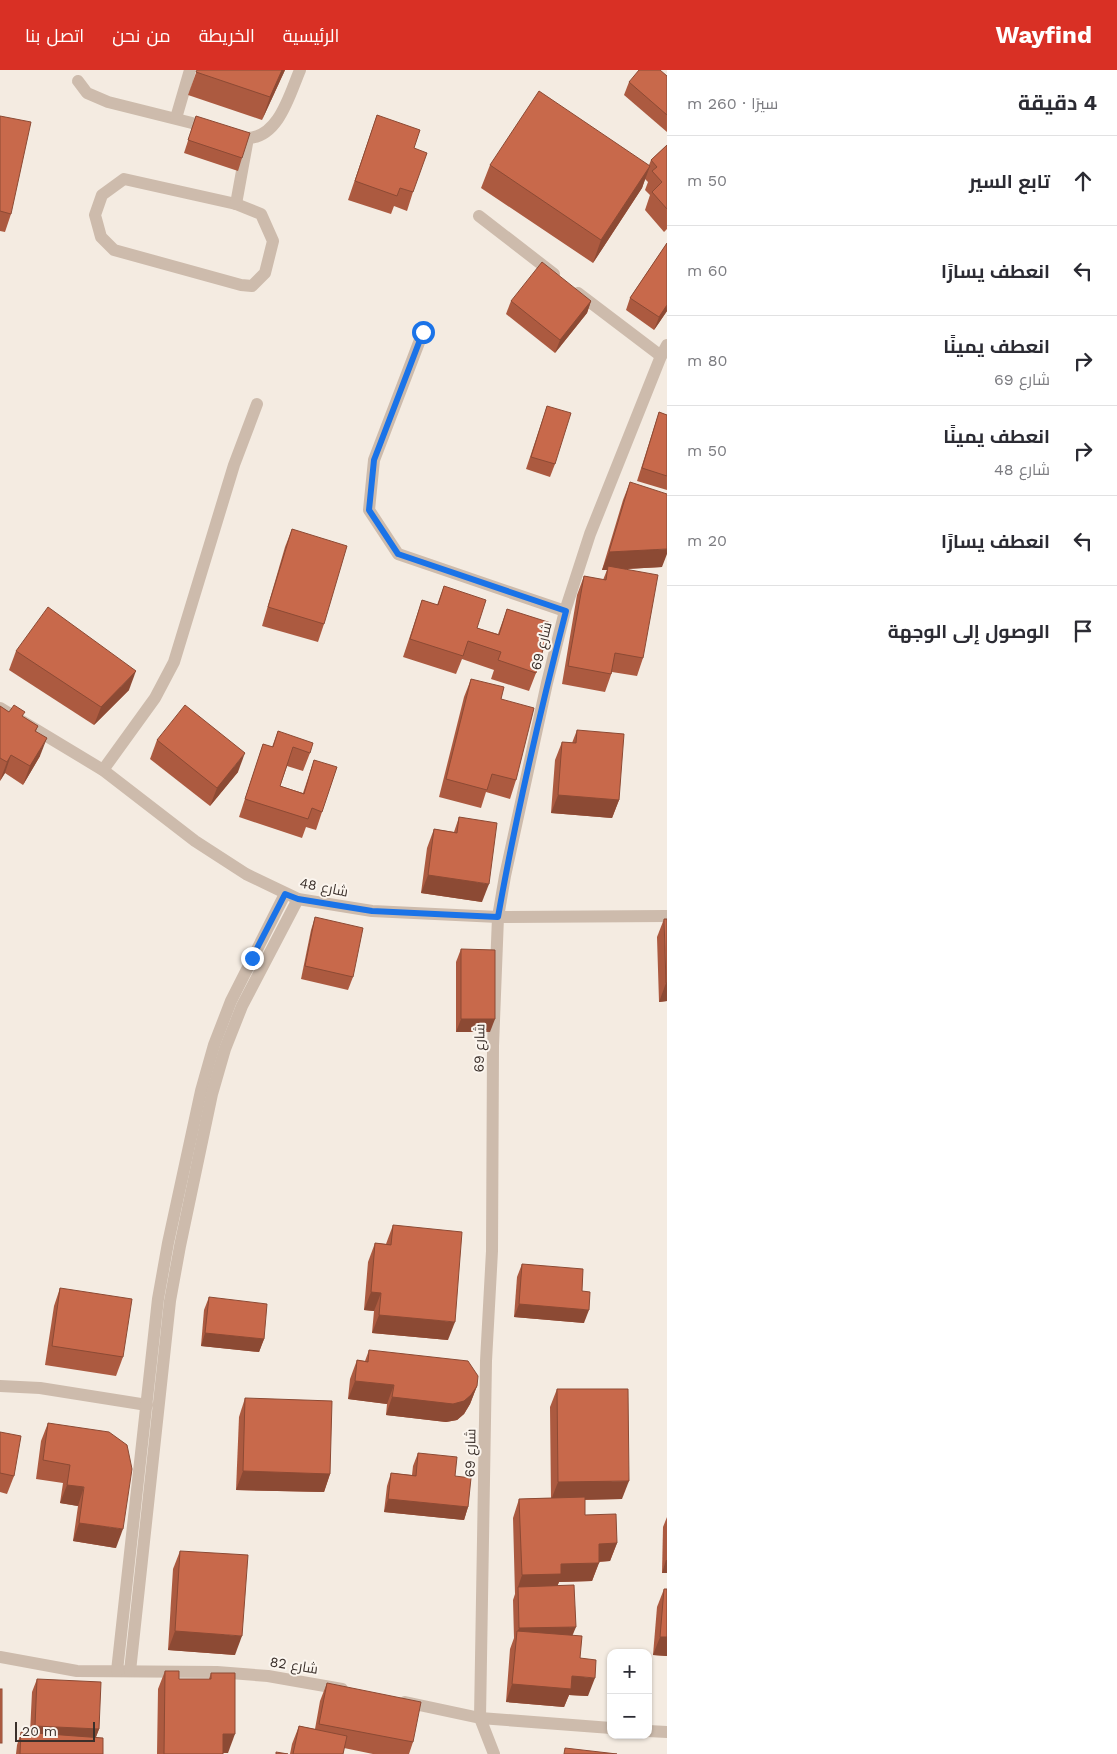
<!DOCTYPE html>
<html lang="ar">
<head>
<meta charset="utf-8">
<style>
  body { margin:0; font-family:"Work Sans",Cairo,sans-serif; background:#f2f2f3; color:#2b2b33; direction:rtl }
  .controls { position:absolute; right:15px; bottom:15px; display:grid; overflow:hidden; border-radius:10px; box-shadow:0 1px 4px #0004 }
  .controls button { width:45px; height:45px; display:grid; place-items:center; padding:0; border:0; border-bottom:1px solid #e1e1e2; background:#fff; color:#2b2b33; font:25px sans-serif }
  .scale { position:absolute; left:15px; bottom:12px; width:80px; box-sizing:border-box; padding-left:5px; border:2px solid #3b302b; border-top:0; font-size:14px; line-height:18px; white-space:nowrap; color:#3b302b; -webkit-text-stroke:4px #fbf5ee; paint-order:stroke }
  .stop { position:absolute; width:15px; height:15px; margin:-11px; border:4px solid #1a73e8; border-radius:50%; background:#fff }
  .stop.end { background:#1a73e8; border-color:#fff; box-shadow:0 1px 5px #0008 }
  .list { margin:0; padding:0; list-style:none }
  h2 { display:flex; justify-content:space-between; align-items:center; height:65px; margin:0; padding:0 20px; font-size:21px }
  h2 small { font-size:16px; font-weight:400; color:#7c7c81 }
  .list li { display:grid; grid-template-columns:32px 1fr auto; gap:15px; align-items:center; box-sizing:border-box; height:90px; padding:0 20px; border-top:1px solid #e1e1e2 }
  .list b { display:block; font-size:19px; white-space:nowrap }
  .list p { margin:0; font-size:16px; white-space:nowrap; color:#7c7c81 }
  .list em { font-size:16px; font-style:normal; color:#7c7c81 }
  .icon { flex:none; width:28px; height:28px; fill:none; stroke:currentColor; stroke-width:2; stroke-linecap:round; stroke-linejoin:round }
  .map { position:relative; flex:none; width:667px; height:1684px; overflow:hidden; direction:ltr }
  header { display:flex; align-items:center; gap:30px; box-sizing:border-box; height:70px; padding:0 25px; background:#d93025; color:#fff }
  header strong { font-size:24px }
  nav { display:flex; gap:28px; margin-inline-start:auto; font-size:18px }
  main { display:flex }
  aside { flex:1; background:#fff }
  .map>svg:first-child { display:block }
  .lines { fill:none; stroke-linecap:round; stroke-linejoin:round }
  .minor { stroke:#cdbbac; stroke-width:12 }
  .wall { fill:#ac5a40 }
  .shaded-wall { fill:#8c4a34 }
  .building { fill:#c8694b; stroke:#8c4a34 }
  .route { stroke:#1a73e8; stroke-width:6 }
  .labels { text-anchor:middle; stroke-width:4; stroke-linejoin:round; paint-order:stroke }
  .street-label { font-size:14px; fill:#3b302b; stroke:#fbf5ee }
</style>
</head>
<body>
<header>
<strong>Wayfind</strong>
<nav><a>الرئيسية</a><a>الخريطة</a><a>من نحن</a><a>اتصل بنا</a></nav>
</header>
<main>
<aside>
<h2>4 دقيقة<small>سيرًا · 260 m</small></h2>
<ul class="list">
<li><svg class="icon" aria-label="ahead" viewBox="0 0 24 24"><path d="M12 20V5M6 11l6-6 6 6"/></svg><div><b>تابع السير</b></div><em>50 m</em></li>
<li><svg class="icon" aria-label="left" viewBox="0 0 24 24"><path d="M17 20v-9H6M10 6l-5 5 5 5"/></svg><div><b>انعطف يسارًا</b></div><em>60 m</em></li>
<li><svg class="icon" aria-label="right" viewBox="0 0 24 24"><path d="M7 20v-9h11M14 6l5 5-5 5"/></svg><div><b>انعطف يمينًا</b><p>شارع 69</p></div><em>80 m</em></li>
<li><svg class="icon" aria-label="right" viewBox="0 0 24 24"><path d="M7 20v-9h11M14 6l5 5-5 5"/></svg><div><b>انعطف يمينًا</b><p>شارع 48</p></div><em>50 m</em></li>
<li><svg class="icon" aria-label="left" viewBox="0 0 24 24"><path d="M17 20v-9H6M10 6l-5 5 5 5"/></svg><div><b>انعطف يسارًا</b></div><em>20 m</em></li>
<li><svg class="icon" aria-label="arrive" viewBox="0 0 24 24"><path d="M6 21V4h12l-3 4 3 4H6"/></svg><div><b>الوصول إلى الوجهة</b></div></li>
</ul>
</aside>
<div class="map">
<svg width="667" height="1684" viewBox="0 0 667 1684">
  <rect width="100%" height="100%" fill="#f4ebe1"/>
  <g class="lines">
    <g class="minor">
      <polyline points="78,11 87,23 108,32 208,57"/>
      <polyline points="176,48 190,0"/>
      <path d="M 232,64 C 237,65 243,68 247,68 C 279,68 290,23 300,0"/>
      <polygon points="124,109 236,134 261,144 273,171 265,203 252,216 241,215 114,180 101,167 95,145 102,125"/>
      <polyline points="236,134 248,68"/>
      <polyline points="479,146 554,204"/>
      <polyline points="578,223 661,286"/>
      <polyline points="423,262 374,390 369,440 398,484 565,541"/>
      <polyline points="0,638 103,700 195,771 246,804 298,829 372,841 498,847 667,846"/>
      <polyline points="103,700 155,628 174,592 234,395 257,334"/>
      <polyline points="0,1316 40,1318 147,1335"/>
      <polyline points="0,1587 77,1601 217,1602 268,1606 342,1619"/>
      <polyline points="117,1601 158,1229 168,1173 201,1021 214,975 231,931 285,824"/>
      <polyline points="130,1601 170,1231 180,1176 212,1024 225,979 242,936 298,829"/>
      <polyline points="405,1632 480,1648 611,1658"/>
      <polyline points="648,1661 667,1662"/>
      <polyline points="494,1684 480,1648 486,1291 492,1181 493,976 498,847 505,806 547,613 565,541 590,464 661,286 667,275"/>
    </g>
  </g>
  <g class="wall">
    <polygon points="197,0 285,0 262,50 188,25"/>
    <polygon points="667,6 667,62 624,25 629,12"/>
    <polygon points="377,45 414,78 413,122 407,141 394,136 391,144 348,130"/>
    <polygon points="0,46 11,144 5,162 0,161"/>
    <polygon points="196,46 242,88 238,101 184,83"/>
    <polygon points="667,75 667,159 664,162 645,140 650,125 645,120 648,112 645,109 642,118 593,193 481,118 490,95 649,95 651,90"/>
    <polygon points="667,173 667,241 654,260 626,240 630,228"/>
    <polygon points="511,231 591,231 587,243 555,283 506,244"/>
    <polygon points="547,336 555,394 550,407 526,399"/>
    <polygon points="659,342 667,345 667,420 637,411"/>
    <polygon points="630,412 662,497 626,499 643,588 637,606 612,602 605,622 562,614 577,525 584,506 603,510 607,500 602,500 623,430"/>
    <polygon points="292,459 324,554 318,572 262,556 285,477"/>
    <polygon points="444,516 477,558 498,564 507,539 536,603 529,621 491,609 494,600 462,589 456,604 403,587 422,530 437,535"/>
    <polygon points="16,581 129,620 94,655 9,600"/>
    <polygon points="471,609 501,629 516,710 510,729 486,722 481,738 439,727 464,627"/>
    <polygon points="0,636 9,642 23,647 38,656 36,661 40,686 23,715 5,703 0,711"/>
    <polygon points="577,660 619,730 612,748 551,743 555,690 562,672 572,673"/>
    <polygon points="278,661 310,683 303,701 287,696 280,716 303,723 314,690 322,742 316,760 306,757 302,768 239,747 263,674 272,677"/>
    <polygon points="157,670 238,702 210,736 150,689"/>
    <polygon points="459,747 482,832 421,823 427,778 434,759 454,762"/>
    <polygon points="315,847 353,907 348,920 301,909 311,860"/>
    <polygon points="664,849 667,931 659,932 657,867"/>
    <polygon points="461,879 490,962 456,962 456,892"/>
    <polygon points="393,1155 448,1270 372,1263 374,1241 364,1240 368,1192 375,1173 386,1174"/>
    <polygon points="522,1194 582,1221 584,1253 514,1247 517,1207"/>
    <polygon points="60,1218 123,1287 116,1306 45,1295 54,1236"/>
    <polygon points="209,1227 264,1269 259,1282 201,1276 204,1240"/>
    <polygon points="369,1280 477,1316 470,1334 464,1344 457,1350 446,1352 386,1345 387,1334 348,1329 350,1309 357,1290 365,1291"/>
    <polygon points="557,1319 622,1429 585,1430 585,1445 617,1473 610,1491 599,1492 592,1511 559,1512 557,1516 572,1566 580,1588 588,1626 569,1625 564,1637 506,1632 510,1579 514,1568 513,1530 515,1524 513,1448 519,1429 551,1428 550,1337"/>
    <polygon points="245,1328 330,1404 324,1422 236,1420 239,1347"/>
    <polygon points="48,1353 116,1478 73,1471 78,1436 60,1433 63,1413 36,1409 41,1371"/>
    <polygon points="0,1362 14,1406 7,1424 0,1422"/>
    <polygon points="418,1383 455,1406 468,1437 464,1450 384,1442 387,1416 391,1403 412,1405 413,1396"/>
    <polygon points="667,1447 667,1503 662,1503 663,1457"/>
    <polygon points="180,1481 235,1585 168,1580 173,1499"/>
    <polygon points="664,1519 667,1586 653,1585 657,1537"/>
    <polygon points="165,1601 179,1609 209,1609 211,1603 228,1683 223,1683 223,1684 157,1684 158,1619"/>
    <polygon points="37,1609 99,1659 96,1667 103,1684 16,1684 17,1675 21,1662 30,1663 32,1622"/>
    <polygon points="327,1613 413,1672 409,1684 373,1684 344,1678 343,1684 290,1684 292,1674 299,1656 315,1659 320,1631"/>
  </g>
  <g class="shaded-wall">
    <polygon points="282,0 285,0 262,50 270,27"/>
    <polygon points="650,96 642,118 593,193 601,170"/>
    <polygon points="591,231 587,243 555,283 560,270"/>
    <polygon points="667,235 667,241 654,260 659,247"/>
    <polygon points="667,479 667,484 662,497 608,500 608,496 607,500 602,500 609,482"/>
    <polygon points="136,601 129,620 94,655 101,637"/>
    <polygon points="47,668 40,686 23,715 30,696"/>
    <polygon points="245,683 238,702 210,736 217,718"/>
    <polygon points="11,685 5,703 0,711 7,692"/>
    <polygon points="558,725 619,730 612,748 551,743"/>
    <polygon points="428,805 489,814 482,832 421,823"/>
    <polygon points="666,913 667,913 667,931 659,932"/>
    <polygon points="461,949 495,949 490,962 456,962"/>
    <polygon points="371,1222 381,1223 374,1241 364,1240"/>
    <polygon points="519,1234 589,1240 584,1253 514,1247"/>
    <polygon points="379,1245 455,1252 448,1270 372,1263"/>
    <polygon points="205,1263 264,1269 259,1282 201,1276"/>
    <polygon points="355,1311 394,1315 387,1334 348,1329"/>
    <polygon points="477,1316 470,1334 464,1344 457,1350 446,1352 386,1345 392,1327"/>
    <polygon points="243,1401 330,1404 324,1422 236,1420"/>
    <polygon points="629,1411 622,1429 551,1430 558,1412"/>
    <polygon points="67,1415 84,1417 78,1436 60,1433"/>
    <polygon points="388,1429 468,1437 464,1450 384,1442"/>
    <polygon points="79,1453 123,1459 116,1478 73,1471"/>
    <polygon points="617,1473 610,1491 592,1492 599,1474"/>
    <polygon points="666,1490 667,1490 667,1503 662,1503"/>
    <polygon points="599,1493 592,1511 559,1512 555,1522 518,1517 522,1505 561,1494"/>
    <polygon points="576,1557 571,1569 516,1565 519,1558"/>
    <polygon points="175,1561 242,1566 235,1585 168,1580"/>
    <polygon points="660,1567 667,1567 667,1586 653,1585"/>
    <polygon points="572,1606 595,1608 588,1626 569,1625 564,1637 506,1632 512,1614"/>
    <polygon points="35,1656 99,1659 94,1672 30,1669"/>
    <polygon points="223,1664 235,1664 228,1683 216,1683"/>
  </g>
  <g class="building">
    <polygon points="197,0 282,0 270,27 196,2"/>
    <polygon points="639,0 660,0 667,6 667,45 629,12"/>
    <polygon points="539,21 650,96 601,170 490,95"/>
    <polygon points="377,45 420,60 414,78 427,83 413,122 400,118 397,126 355,111"/>
    <polygon points="0,46 31,52 11,144 0,141"/>
    <polygon points="196,46 250,63 242,88 188,70"/>
    <polygon points="667,75 667,139 652,122 662,112 652,101 657,97 651,90"/>
    <polygon points="667,173 667,235 659,247 630,228"/>
    <polygon points="542,192 591,231 560,270 511,231"/>
    <polygon points="547,336 571,343 555,394 531,387"/>
    <polygon points="659,342 667,345 667,406 642,398"/>
    <polygon points="630,412 667,424 667,479 609,482"/>
    <polygon points="292,459 347,476 324,554 268,537"/>
    <polygon points="608,496 658,505 643,588 615,583 611,604 568,596 584,506 606,510"/>
    <polygon points="444,516 486,530 477,558 499,565 507,539 551,553 536,603 498,590 501,582 468,571 463,586 410,569 422,530 438,535"/>
    <polygon points="48,537 136,601 101,637 16,581"/>
    <polygon points="471,609 504,617 501,629 534,638 516,710 492,704 487,720 446,709"/>
    <polygon points="14,635 25,642 22,646 38,656 35,661 47,668 30,696 11,685 7,692 0,688 0,636 9,642"/>
    <polygon points="185,635 245,683 217,718 157,670"/>
    <polygon points="577,660 624,664 619,730 558,725 562,672 576,673"/>
    <polygon points="278,661 313,673 310,683 293,677 280,716 304,724 314,690 337,697 322,742 312,738 308,749 245,729 263,674 273,677"/>
    <polygon points="459,747 497,753 489,814 428,805 434,759 457,763"/>
    <polygon points="315,847 363,858 353,907 305,896"/>
    <polygon points="664,849 667,849 667,913 666,913"/>
    <polygon points="461,879 495,880 495,949 461,949"/>
    <polygon points="393,1155 462,1162 455,1252 379,1245 381,1223 371,1222 375,1173 391,1175"/>
    <polygon points="522,1194 583,1199 582,1221 590,1222 589,1240 519,1234"/>
    <polygon points="60,1218 132,1229 123,1287 52,1276"/>
    <polygon points="209,1227 267,1234 264,1269 205,1263"/>
    <polygon points="369,1280 468,1291 478,1306 477,1316 471,1325 464,1331 453,1334 392,1327 394,1315 355,1311 357,1290 368,1292"/>
    <polygon points="557,1319 628,1319 629,1411 558,1412"/>
    <polygon points="245,1328 332,1331 330,1404 243,1401"/>
    <polygon points="48,1353 109,1362 127,1375 132,1399 123,1459 79,1453 84,1417 67,1415 70,1395 43,1390"/>
    <polygon points="0,1362 21,1366 14,1406 0,1403"/>
    <polygon points="418,1383 457,1387 455,1406 471,1408 468,1437 388,1429 391,1403 416,1406"/>
    <polygon points="585,1427 585,1445 616,1444 617,1473 599,1474 599,1493 561,1494 561,1504 522,1505 519,1429"/>
    <polygon points="180,1481 248,1485 242,1566 175,1561"/>
    <polygon points="574,1515 576,1557 519,1558 518,1517"/>
    <polygon points="664,1519 667,1519 667,1567 660,1567"/>
    <polygon points="517,1561 582,1566 580,1588 596,1590 595,1608 572,1606 571,1619 512,1614"/>
    <polygon points="165,1601 179,1601 179,1609 211,1609 211,1603 235,1603 235,1664 223,1664 223,1684 164,1684"/>
    <polygon points="37,1609 101,1612 99,1659 35,1656"/>
    <polygon points="327,1613 421,1632 413,1672 319,1654"/>
    <rect x="0" y="1619" width="2" height="54"/>
    <polygon points="299,1656 347,1666 343,1684 293,1684"/>
    <polygon points="21,1662 103,1668 103,1684 20,1684"/>
    <polygon points="565,1678 617,1684 564,1684"/>
    <polygon points="276,1682 288,1684 276,1684"/>
  </g>
  <g class="lines">
    <path class="route" d="M 252,888 L 285,824 L 298,829 L 372,841 L 498,847 C 516,745 540,642 566,541 L 398,484 L 369,440 L 374,390 L 423,262"/>
  </g>
  <g class="labels">
    <g class="street-label">
      <text transform="translate(541 576) rotate(-76)" y="5">شارع 69</text>
      <text transform="translate(324 817) rotate(11)" y="5">شارع 48</text>
      <text transform="translate(479 978) rotate(-89)" y="5">شارع 69</text>
      <text transform="translate(470 1383) rotate(-89)" y="5">شارع 69</text>
      <text transform="translate(294 1595) rotate(9)" y="5">شارع 82</text>
    </g>
  </g>
</svg>
<div class="controls">
<button>+</button>
<button>−</button>
</div>
<div class="scale">20 m</div>
<div class="stop" style="left:423px;top:262px"></div>
<div class="stop end" style="left:252px;top:888px"></div>
</div>
</main>
</body>
</html>
